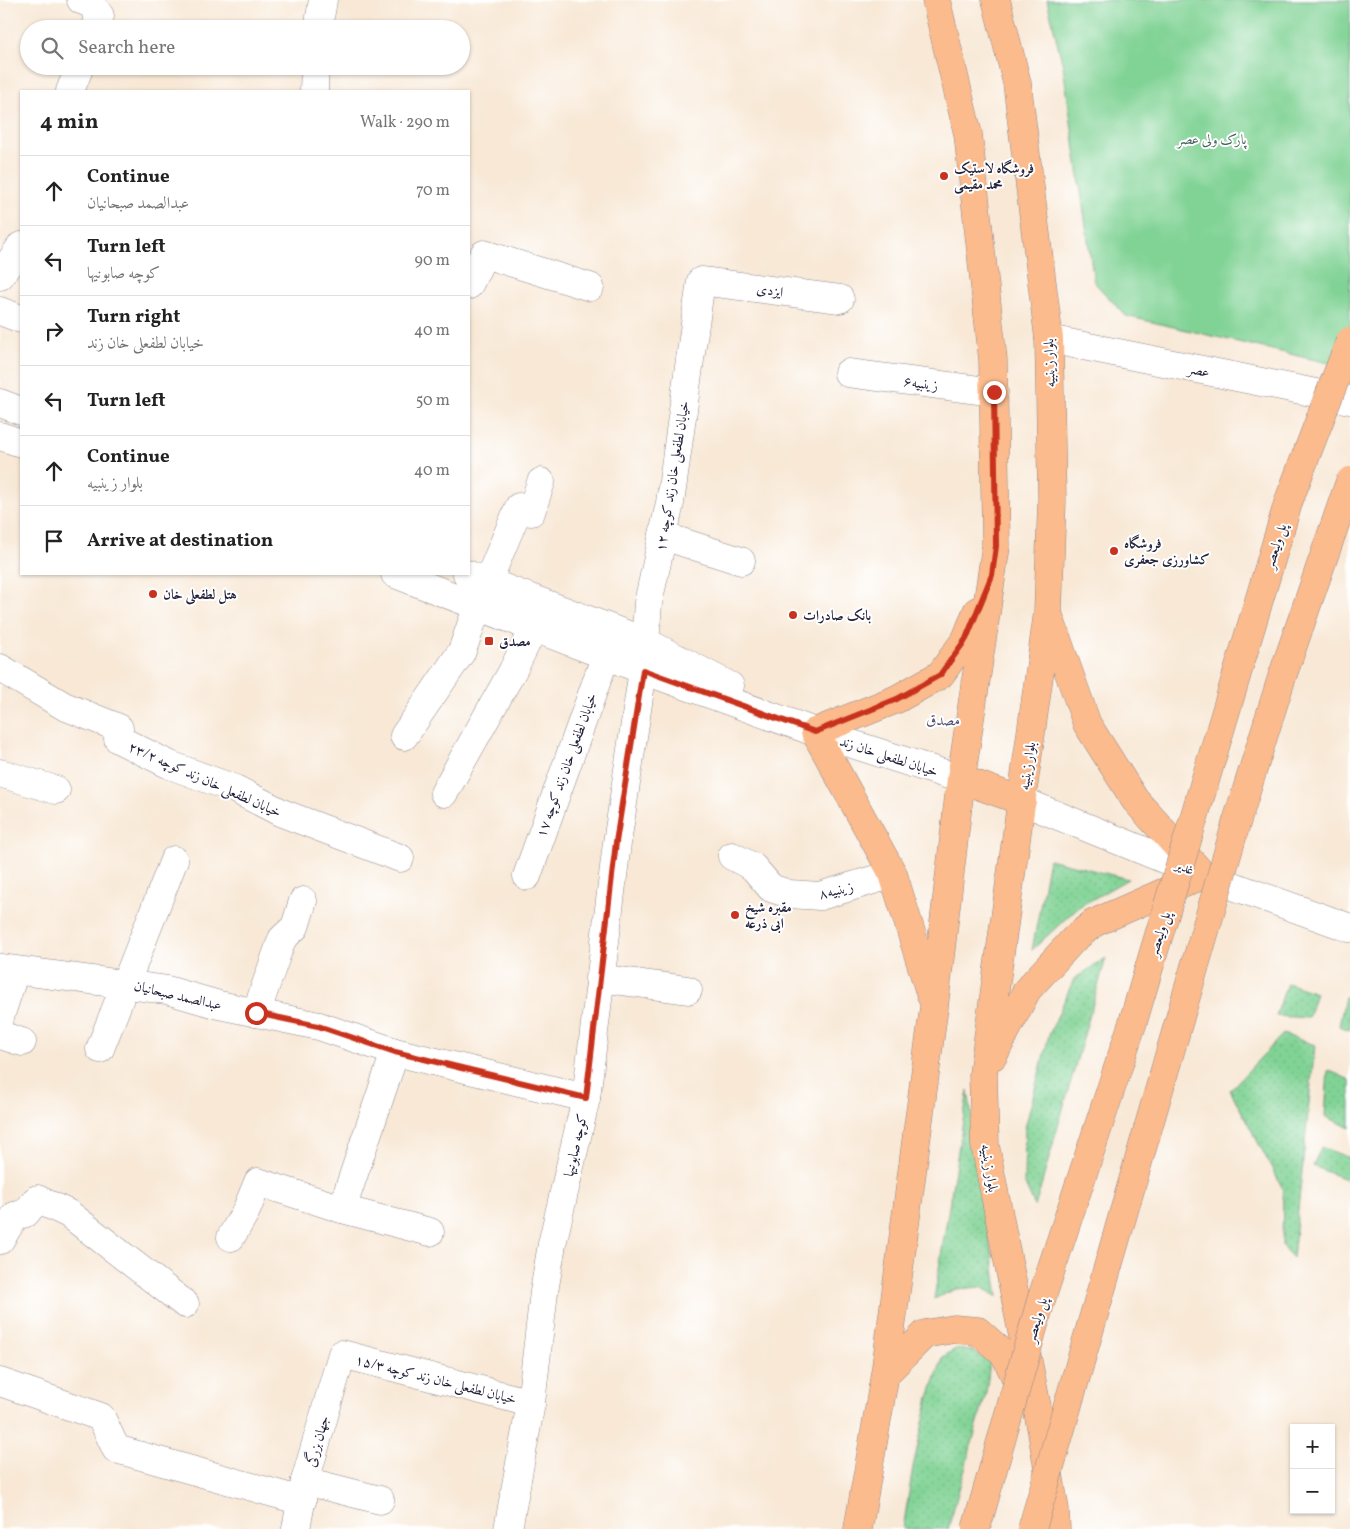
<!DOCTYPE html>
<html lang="en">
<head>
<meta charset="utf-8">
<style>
  body { margin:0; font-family:Vollkorn,Amiri,serif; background:#f2f2f2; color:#222 }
  .controls { position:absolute; right:15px; bottom:15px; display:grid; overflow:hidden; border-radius:0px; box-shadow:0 1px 4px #0004 }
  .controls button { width:45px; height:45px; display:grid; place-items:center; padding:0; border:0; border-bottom:1px solid #e0e0e0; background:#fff; color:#222; font:25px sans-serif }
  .stop { position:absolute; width:15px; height:15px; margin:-11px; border:4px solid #c8321e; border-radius:50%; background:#fff }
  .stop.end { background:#c8321e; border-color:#fff; box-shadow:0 1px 5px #0008 }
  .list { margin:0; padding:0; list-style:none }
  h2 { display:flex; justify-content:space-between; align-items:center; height:65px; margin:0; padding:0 20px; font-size:21px }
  h2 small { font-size:16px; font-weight:400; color:#767676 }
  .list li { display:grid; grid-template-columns:32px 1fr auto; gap:15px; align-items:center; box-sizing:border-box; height:70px; padding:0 20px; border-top:1px solid #e0e0e0 }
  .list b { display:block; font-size:19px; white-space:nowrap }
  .list p { margin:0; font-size:16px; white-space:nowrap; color:#767676 }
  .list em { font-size:16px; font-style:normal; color:#767676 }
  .icon { flex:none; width:28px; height:28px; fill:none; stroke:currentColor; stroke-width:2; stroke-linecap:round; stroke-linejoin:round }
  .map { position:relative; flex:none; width:1350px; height:1529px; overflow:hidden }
  .search { position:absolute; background:#fff; box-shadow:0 1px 4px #0004; left:20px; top:20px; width:450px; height:55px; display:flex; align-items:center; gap:12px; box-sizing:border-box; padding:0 18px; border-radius:28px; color:#767676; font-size:19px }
  .panel { position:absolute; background:#fff; box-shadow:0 1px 4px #0004; left:20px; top:90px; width:450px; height:485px; border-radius:0px }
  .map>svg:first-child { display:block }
  .grass { fill:url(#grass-dots); stroke:#527a68 }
  .park { fill:#81d395; stroke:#527a68 }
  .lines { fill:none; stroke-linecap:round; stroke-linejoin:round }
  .minor-casing { stroke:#8d8588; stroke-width:29 }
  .major-casing { stroke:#8d8588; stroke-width:29 }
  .minor { stroke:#fff; stroke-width:28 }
  .major { stroke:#fbbb8d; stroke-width:28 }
  .major-bridge-casing { stroke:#8d8588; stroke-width:29; stroke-linecap:butt }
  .major-bridge { stroke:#fbbb8d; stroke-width:28 }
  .route { stroke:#c8321e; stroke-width:6 }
  .poi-dot { fill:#c8321e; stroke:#fff; stroke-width:2 }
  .labels { text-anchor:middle; stroke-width:4; stroke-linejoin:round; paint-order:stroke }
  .park-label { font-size:14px; fill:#43605a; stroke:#fff }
  .poi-label { font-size:14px; font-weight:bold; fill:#22223b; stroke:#fff; text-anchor:start }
  .street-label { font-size:14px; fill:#22223b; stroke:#fff }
  .neighbourhood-label { font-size:15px; fill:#555073; stroke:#fff }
</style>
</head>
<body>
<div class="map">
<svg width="1350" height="1529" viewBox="0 0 1350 1529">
  <defs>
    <pattern id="grass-dots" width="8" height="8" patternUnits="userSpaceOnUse" patternTransform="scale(1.25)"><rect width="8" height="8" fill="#81d395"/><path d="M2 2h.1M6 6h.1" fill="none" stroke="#6fb581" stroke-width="1.8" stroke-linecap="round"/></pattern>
  </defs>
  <rect width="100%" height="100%" fill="#fff"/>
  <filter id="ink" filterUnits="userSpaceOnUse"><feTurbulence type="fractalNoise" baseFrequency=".02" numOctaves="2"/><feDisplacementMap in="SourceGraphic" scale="10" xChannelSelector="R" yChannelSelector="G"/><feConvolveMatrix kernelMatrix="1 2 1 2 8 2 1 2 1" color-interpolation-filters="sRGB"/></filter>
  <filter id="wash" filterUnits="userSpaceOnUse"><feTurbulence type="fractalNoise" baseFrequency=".0096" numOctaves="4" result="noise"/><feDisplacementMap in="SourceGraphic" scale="20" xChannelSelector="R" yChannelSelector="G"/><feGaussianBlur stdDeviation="1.12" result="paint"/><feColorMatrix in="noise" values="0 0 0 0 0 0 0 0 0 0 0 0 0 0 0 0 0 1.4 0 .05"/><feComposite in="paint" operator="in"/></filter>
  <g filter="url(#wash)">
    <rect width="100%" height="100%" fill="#f8e8d5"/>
    <g class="grass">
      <polygon points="1049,859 1128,879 1077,908 1032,950"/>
      <polygon points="1106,958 1035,1207 1024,1182 1025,1128 1049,1035 1074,979"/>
      <polygon points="1287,983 1316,993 1308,1018 1276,1016"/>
      <polygon points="1345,997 1350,998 1350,1030 1339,1026"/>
      <polygon points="1283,1034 1315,1045 1293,1258 1282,1246 1283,1189 1230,1090"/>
      <polygon points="1328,1070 1350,1080 1350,1128 1325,1116"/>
      <polygon points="968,1090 998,1297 981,1287 956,1289 934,1299"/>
      <polygon points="1321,1147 1350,1158 1350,1181 1313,1166"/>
      <polygon points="955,1349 972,1350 990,1362 986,1393 948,1529 903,1529 913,1467 929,1397 943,1357"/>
    </g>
    <polygon class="park" points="1047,0 1350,0 1350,368 1126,316 1094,282 1063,66"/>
  </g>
  <g filter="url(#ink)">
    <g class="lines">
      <g class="minor-casing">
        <g id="minor">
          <polyline points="81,0 91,4 100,16 95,29"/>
          <polyline points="318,29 323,0"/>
          <polyline points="70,91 80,66"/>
          <polyline points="314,91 315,66"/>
          <polyline points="0,276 21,246"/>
          <polyline points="469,285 484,254 590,287"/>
          <polyline points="0,311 21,319"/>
          <polyline points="1049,339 1350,400"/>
          <polyline points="848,373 994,392"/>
          <polyline points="0,403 21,411"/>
          <polyline points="0,436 21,443"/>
          <polyline points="663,536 741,561"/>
          <polyline points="395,574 643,670 815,732 961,779"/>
          <polyline points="467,574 644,641 730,686"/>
          <polyline points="0,668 64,706 119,728 118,739 170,765 235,789 282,813 400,858"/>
          <polyline points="404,736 462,651 478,605 519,507 531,512 541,482"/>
          <polyline points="0,773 56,790"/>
          <polyline points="444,793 513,670 534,627"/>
          <polyline points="1022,801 1203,875 1350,928"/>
          <polyline points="732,856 753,867 771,888 789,894 820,896 893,874"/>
          <polyline points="527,876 606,655"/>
          <polyline points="0,968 167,990 219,1005 319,1026 395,1052 586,1098"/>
          <polyline points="599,978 688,990"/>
          <polyline points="256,1013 282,939 295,927 303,901"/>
          <polyline points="0,1017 15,971"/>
          <polyline points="0,1035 22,1042"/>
          <polyline points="100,1049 174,860"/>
          <polyline points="342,1209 395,1052"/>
          <polyline points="15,1216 26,1213 37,1199 69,1214 185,1304"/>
          <polyline points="231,1237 246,1211 258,1182 342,1209 430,1232"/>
          <polyline points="0,1240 15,1216"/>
          <polyline points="0,1382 101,1417 116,1449 302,1501"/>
          <polyline points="305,1481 380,1500"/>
          <polyline points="296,1529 305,1481 342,1354 531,1403"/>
          <polyline points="508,1529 531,1403 544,1292 552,1244 586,1098 617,843 643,670 648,603 670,503 701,281 840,299"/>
        </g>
      </g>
      <g class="major-casing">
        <g id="major">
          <polyline points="996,0 1017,83 1049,339 1052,500 1048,612 983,1074 985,1145 1042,1432 1055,1510 1056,1529"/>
          <polyline points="961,779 1022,801"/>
          <polyline points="931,996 893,874 815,732 897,699 940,675 966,639 977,611"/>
          <polyline points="993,1056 1027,990 1075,938 1094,923 1203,875 1135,800 1087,724 1049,616"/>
          <polyline points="885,1374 925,1334 954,1329 978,1331 1005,1355 1024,1395"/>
          <polyline points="858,1529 885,1374 934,1007 961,779 996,546 993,360 968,134 936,0"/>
        </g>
      </g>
      <use href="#minor" class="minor"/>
      <use href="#major" class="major"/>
      <g class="major-bridge-casing">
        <g id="major-bridge">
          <polyline points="976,1529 1042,1297 1132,1025 1289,500 1350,341"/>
          <polyline points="1032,1529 1236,824 1281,680 1350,481"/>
        </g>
      </g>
      <use href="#major-bridge" class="major-bridge"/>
    </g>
  </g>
  <g class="lines" filter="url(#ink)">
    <polyline class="route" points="256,1013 318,1026 395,1052 586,1098 616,842 643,670 815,732 897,699 940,675 966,639 992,575 996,546 994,392"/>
  </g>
  <g class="poi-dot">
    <circle cx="944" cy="176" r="5"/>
    <circle cx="1114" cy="551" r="5"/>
    <circle cx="153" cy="594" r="5"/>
    <circle cx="793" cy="615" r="5"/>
    <rect x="484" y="636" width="10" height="10" rx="2.5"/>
    <circle cx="735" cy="915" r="5"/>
  </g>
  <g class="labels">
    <g class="park-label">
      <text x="1212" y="144">پارک ولی عصر</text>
    </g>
    <g class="poi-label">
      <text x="954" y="173">فروشگاه لاستیک<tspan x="954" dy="16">محمد مقیمی</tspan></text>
      <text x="1124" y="548">فروشگاه<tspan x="1124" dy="16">کشاورزی جعفری</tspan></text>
      <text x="163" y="599">هتل لطفعلی خان</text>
      <text x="803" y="620">بانک صادرات</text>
      <text x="499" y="646">مصدق</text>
      <text x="745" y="912">مقبره شیخ<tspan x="745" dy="16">ابی ذرعه</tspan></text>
    </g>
    <g class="street-label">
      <text transform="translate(770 290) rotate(8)" y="5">ایزدی</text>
      <text transform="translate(1049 363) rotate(-92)" y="5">بلوار زینبیه</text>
      <text transform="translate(1199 370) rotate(11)" y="5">عصر</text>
      <text transform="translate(921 383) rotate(8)" y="5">۶زینبیه</text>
      <text transform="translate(672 476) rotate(-81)" y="5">خیابان لطفعلی خان زند کوچه ۱۲</text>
      <text transform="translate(1275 546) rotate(-73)" y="5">پل ولیعصر</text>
      <text transform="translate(889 756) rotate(18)" y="5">خیابان لطفعلی خان زند</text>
      <text transform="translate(566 765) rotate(-70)" y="5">خیابان لطفعلی خان زند کوچه ۱۷</text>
      <text transform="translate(1027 766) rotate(-82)" y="5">بلوار زینبیه</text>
      <text transform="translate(205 779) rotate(24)" y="5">خیابان لطفعلی خان زند کوچه ۲۳/۲</text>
      <text transform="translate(1185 867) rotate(22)" y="5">غدیر</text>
      <text transform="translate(836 890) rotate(-14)" y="5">زینبیه۸</text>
      <text transform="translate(1159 934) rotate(-73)" y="5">پل ولیعصر</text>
      <text transform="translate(178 995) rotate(13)" y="5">عبدالصمد صبحانیان</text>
      <text transform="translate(575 1145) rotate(-77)" y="5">کوچه صابونیها</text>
      <text transform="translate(990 1168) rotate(81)" y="5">بلوار زینبیه</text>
      <text transform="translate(1036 1320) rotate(-74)" y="5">پل ولیعصر</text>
      <text transform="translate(436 1379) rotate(14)" y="5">خیابان لطفعلی خان زند کوچه ۱۵/۳</text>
      <text transform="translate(317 1441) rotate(-74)" y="5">جهان بزرگی</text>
    </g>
    <g class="neighbourhood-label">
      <text x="943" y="725">مصدق</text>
    </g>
  </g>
</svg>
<div class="controls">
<button>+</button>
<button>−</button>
</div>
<div class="stop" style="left:256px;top:1013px"></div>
<div class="stop end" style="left:994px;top:392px"></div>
<div class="search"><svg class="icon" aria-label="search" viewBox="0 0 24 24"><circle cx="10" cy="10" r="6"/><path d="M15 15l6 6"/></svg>Search here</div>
<section class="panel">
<h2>4 min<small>Walk · 290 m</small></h2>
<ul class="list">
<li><svg class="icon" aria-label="ahead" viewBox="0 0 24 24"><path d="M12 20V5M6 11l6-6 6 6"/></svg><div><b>Continue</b><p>عبدالصمد صبحانیان</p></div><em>70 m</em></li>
<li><svg class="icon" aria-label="left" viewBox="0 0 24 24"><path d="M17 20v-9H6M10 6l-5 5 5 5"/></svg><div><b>Turn left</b><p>کوچه صابونیها</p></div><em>90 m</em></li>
<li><svg class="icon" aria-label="right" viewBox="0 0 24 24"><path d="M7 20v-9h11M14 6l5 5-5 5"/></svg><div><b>Turn right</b><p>خیابان لطفعلی خان زند</p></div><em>40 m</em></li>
<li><svg class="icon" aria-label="left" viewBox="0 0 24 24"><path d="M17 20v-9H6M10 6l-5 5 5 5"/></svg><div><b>Turn left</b></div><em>50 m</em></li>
<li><svg class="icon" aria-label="ahead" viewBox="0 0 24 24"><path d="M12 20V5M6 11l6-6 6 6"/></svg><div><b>Continue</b><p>بلوار زینبیه</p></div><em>40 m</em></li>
<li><svg class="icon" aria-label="arrive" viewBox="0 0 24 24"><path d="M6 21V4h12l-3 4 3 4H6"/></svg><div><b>Arrive at destination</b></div></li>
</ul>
</section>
</div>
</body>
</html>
